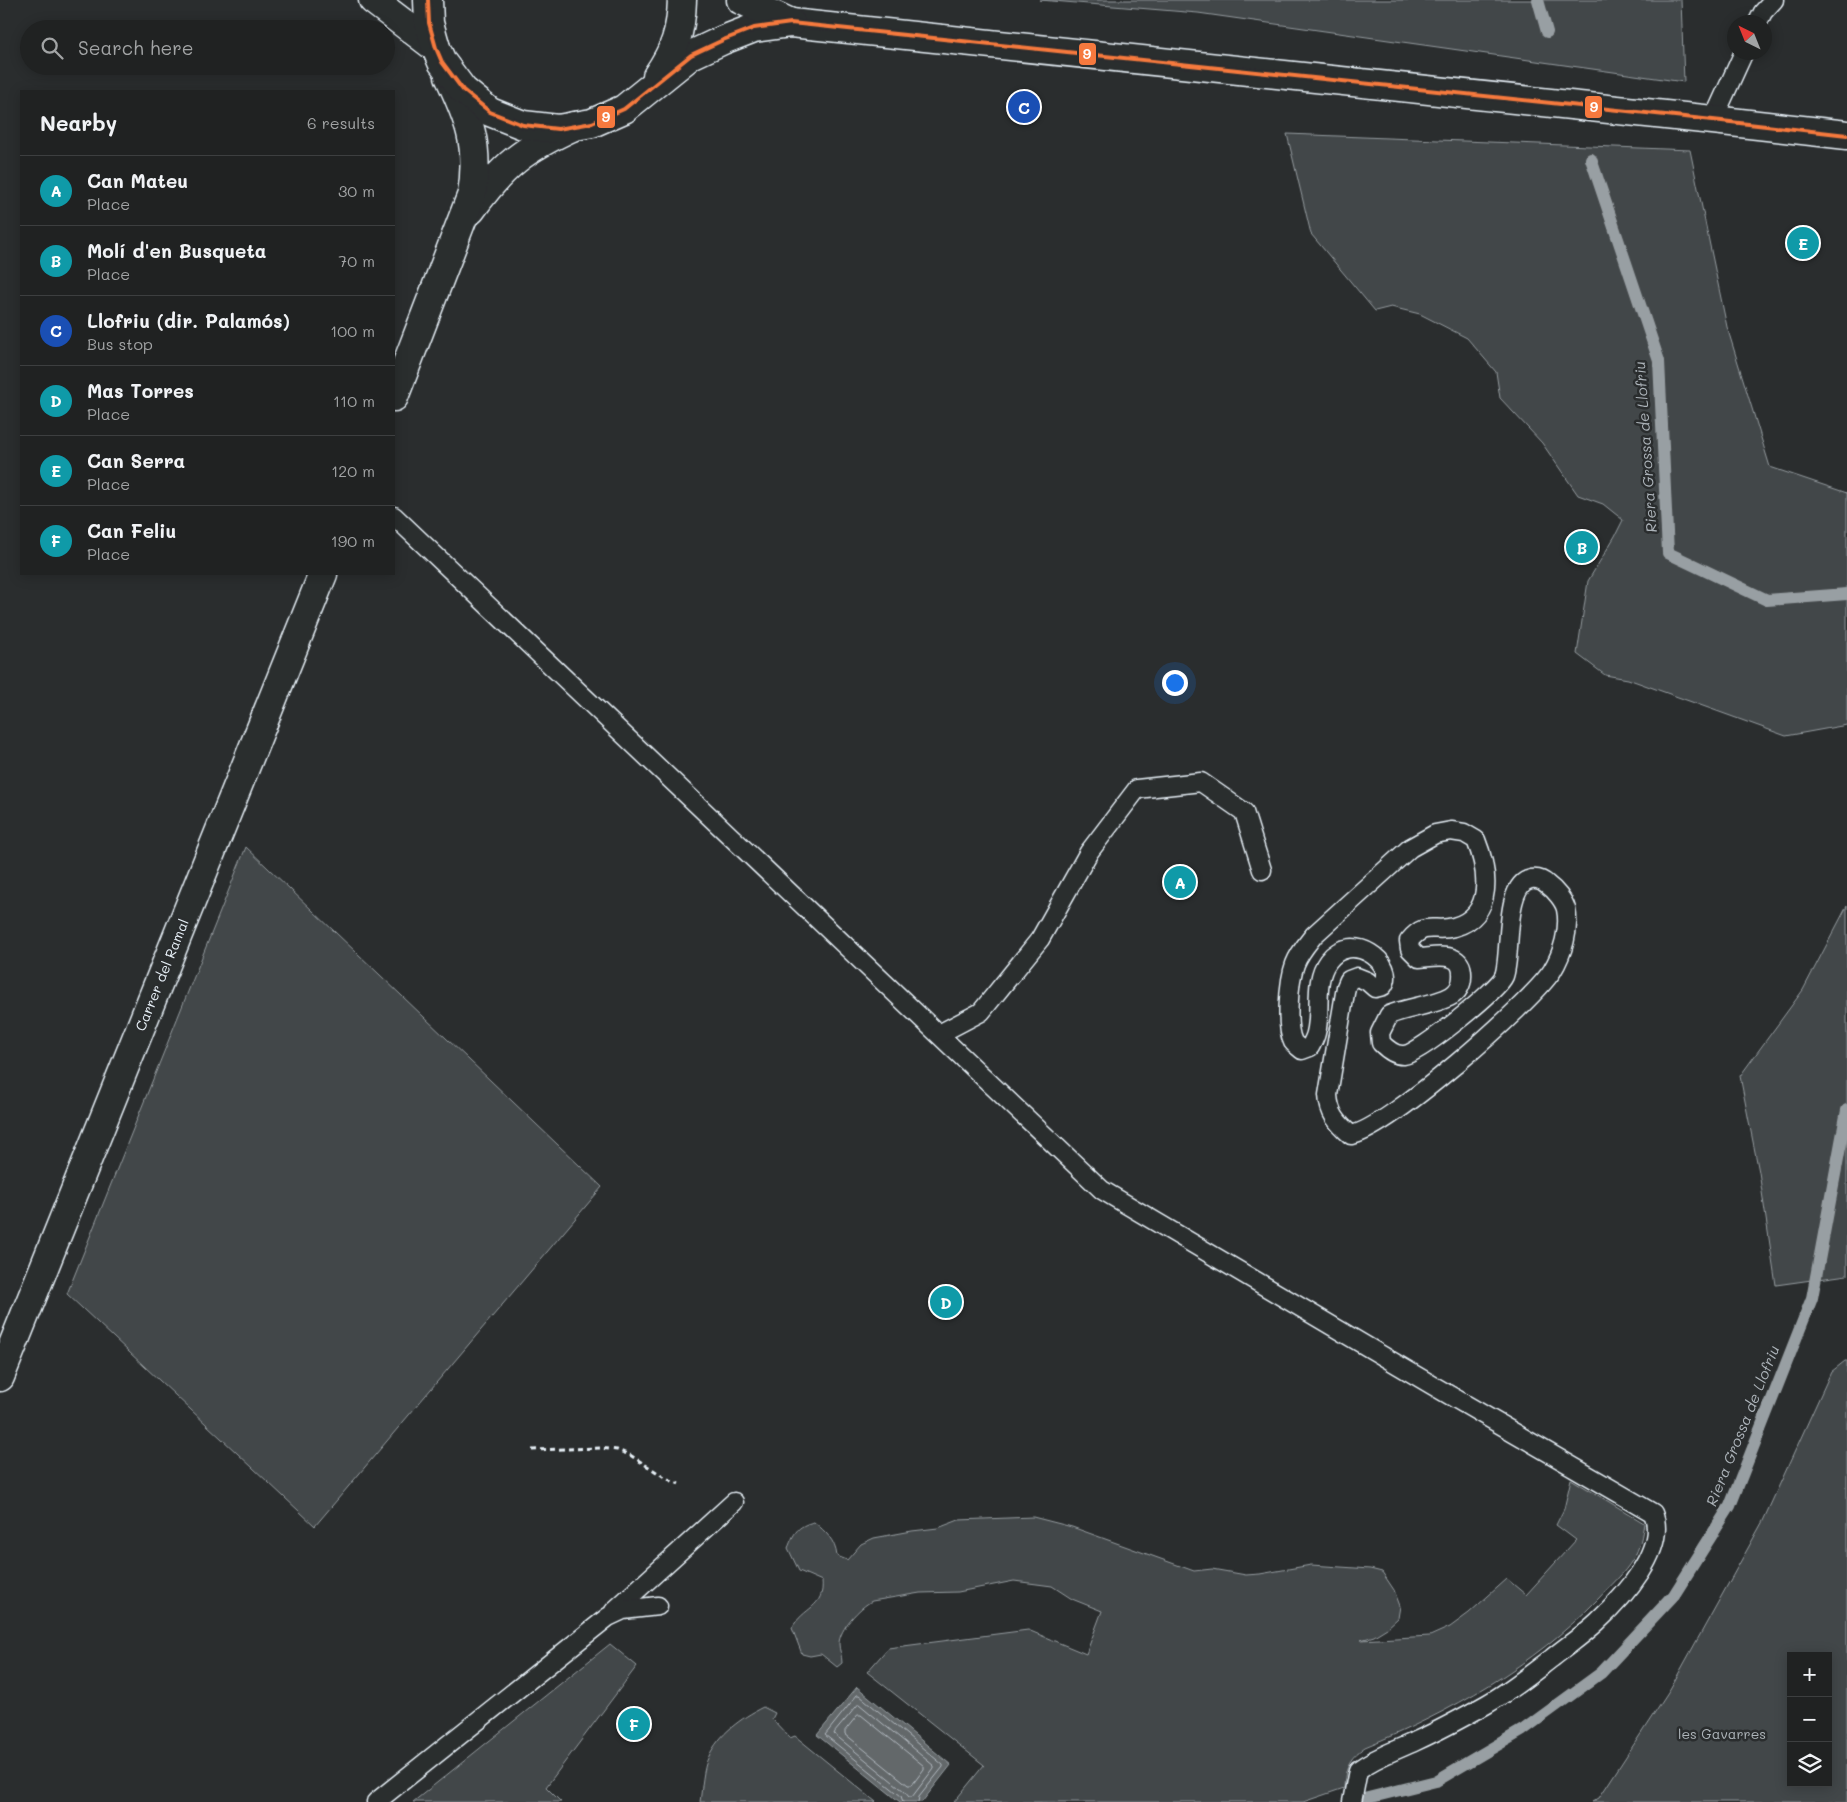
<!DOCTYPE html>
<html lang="en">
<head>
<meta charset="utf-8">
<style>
  body { margin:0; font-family:Mali,sans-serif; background:#2d2f2f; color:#f1f3f6 }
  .controls { position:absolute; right:15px; bottom:15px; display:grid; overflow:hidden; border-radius:0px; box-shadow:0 2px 12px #0003 }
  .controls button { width:45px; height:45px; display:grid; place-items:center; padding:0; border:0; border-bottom:1px solid #3d3f40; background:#202222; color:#f1f3f6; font:25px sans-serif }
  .compass { position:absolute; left:1727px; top:15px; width:45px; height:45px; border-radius:50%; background:#202222; box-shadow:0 2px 12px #0003; rotate:317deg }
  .you { position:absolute; left:1174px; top:682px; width:18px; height:18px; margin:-12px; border:4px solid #fff; border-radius:50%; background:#1a73e8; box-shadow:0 0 0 8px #1a73e833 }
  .badge { display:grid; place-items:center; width:32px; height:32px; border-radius:50%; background:#1a73e8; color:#fff; font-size:16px; font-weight:700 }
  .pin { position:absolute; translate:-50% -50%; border:2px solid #fff; box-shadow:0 1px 5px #0006 }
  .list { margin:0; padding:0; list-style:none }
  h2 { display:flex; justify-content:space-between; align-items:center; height:65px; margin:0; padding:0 20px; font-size:21px }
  h2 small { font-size:16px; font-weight:400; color:#a2a4a5 }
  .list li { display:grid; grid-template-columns:32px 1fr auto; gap:15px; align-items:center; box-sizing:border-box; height:70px; padding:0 20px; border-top:1px solid #3d3f40 }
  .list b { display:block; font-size:19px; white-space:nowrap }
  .list p { margin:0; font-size:16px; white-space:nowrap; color:#a2a4a5 }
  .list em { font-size:16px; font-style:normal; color:#a2a4a5 }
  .icon { flex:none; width:28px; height:28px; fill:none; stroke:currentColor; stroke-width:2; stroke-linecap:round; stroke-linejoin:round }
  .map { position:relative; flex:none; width:1847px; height:1802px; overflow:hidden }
  .search { position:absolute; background:#202222; box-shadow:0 2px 12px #0003; left:20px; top:20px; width:375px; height:55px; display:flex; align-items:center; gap:12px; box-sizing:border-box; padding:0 18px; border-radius:28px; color:#a2a4a5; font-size:19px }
  .panel { position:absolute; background:#202222; box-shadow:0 2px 12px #0003; left:20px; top:90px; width:375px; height:485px; border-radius:0px }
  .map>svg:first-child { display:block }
  .green { fill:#424648; stroke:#959ca0; fill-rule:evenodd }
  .water { fill:#63686b; stroke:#989fa3 }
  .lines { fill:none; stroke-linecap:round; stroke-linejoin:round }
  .shore { stroke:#b3bac0; stroke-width:1 }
  .stream { stroke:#989fa3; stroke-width:12 }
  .service-casing { stroke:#e8f1f8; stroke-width:21 }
  .minor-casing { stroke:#e8f1f8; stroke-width:31 }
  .primary-casing { stroke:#e8f1f8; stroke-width:31 }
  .path { stroke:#e8f1f8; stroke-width:3; stroke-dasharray:5 4; stroke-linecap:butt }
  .service { stroke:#2a2d2e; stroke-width:18 }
  .minor { stroke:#2a2d2e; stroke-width:28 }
  .primary { stroke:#2a2d2e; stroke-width:28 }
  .bus-1-casing { stroke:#2a2d2e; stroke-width:8 }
  .bus-1 { stroke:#f6793e; stroke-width:4 }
  .labels { text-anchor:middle; stroke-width:5; stroke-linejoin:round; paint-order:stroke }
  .street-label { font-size:14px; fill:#e8f1f8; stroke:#2a2d2e }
  .park-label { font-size:14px; fill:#aeb5ba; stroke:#2a2d2e }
  .water-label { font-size:15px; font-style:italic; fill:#acb3b9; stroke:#2a2d2e }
  .line-badge { stroke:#2a2d2e; stroke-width:2 }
  .badge-label { font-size:14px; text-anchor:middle; font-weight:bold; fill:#fff }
</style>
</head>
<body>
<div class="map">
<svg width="1847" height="1802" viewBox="0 0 1847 1802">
  <rect width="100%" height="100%" fill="#2a2d2e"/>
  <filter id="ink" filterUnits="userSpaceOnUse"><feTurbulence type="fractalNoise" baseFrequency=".02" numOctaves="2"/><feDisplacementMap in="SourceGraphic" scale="10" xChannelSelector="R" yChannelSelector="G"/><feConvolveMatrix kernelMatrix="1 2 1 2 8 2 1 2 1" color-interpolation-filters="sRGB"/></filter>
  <g filter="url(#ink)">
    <g class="green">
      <polygon points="1040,0 1681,0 1684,82 1198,13"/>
      <polygon points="1287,134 1690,150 1727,327 1770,467 1847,493 1847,725 1786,736 1628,679 1605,675 1577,654 1588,581 1615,536 1623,520 1603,504 1578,495 1542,443 1500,398 1496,372 1467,338 1420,314 1391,307 1375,311 1311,234"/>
      <polygon points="246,847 602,1187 315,1526 67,1294"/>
      <polygon points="1847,906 1847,1275 1776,1285 1759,1172 1740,1076 1803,990"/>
      <path d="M 1845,1361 L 1847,1361 L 1847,1802 L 1592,1802 L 1599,1798 L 1670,1689 L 1763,1521 L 1831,1372 ZM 1791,1656 L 1828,1656 L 1828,1783 L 1791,1783 Z"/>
      <path d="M 1571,1479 L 1644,1523 C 1642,1535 1640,1548 1633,1559 C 1624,1574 1610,1586 1598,1599 C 1533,1666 1451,1712 1365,1747 C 1348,1759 1345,1768 1344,1788 L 1303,1802 L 954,1802 L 984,1765 L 867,1672 L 888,1648 L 1028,1630 L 1086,1654 L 1102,1611 L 1072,1599 L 1052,1586 L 1014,1581 L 958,1592 L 920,1593 L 872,1601 C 860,1607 839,1629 839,1644 C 839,1650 842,1655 842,1663 L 837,1667 L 821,1654 L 810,1656 L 802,1654 L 792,1628 C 803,1607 825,1608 822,1581 L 799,1571 L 788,1548 C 794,1533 797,1526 814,1522 C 826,1532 835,1540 837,1556 L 847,1560 L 861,1544 L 874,1538 L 912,1531 L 938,1528 L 959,1520 L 1033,1517 L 1072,1527 L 1194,1571 L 1212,1569 L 1246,1575 L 1260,1574 L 1311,1565 L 1370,1569 L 1382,1572 L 1394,1590 L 1400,1606 L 1398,1618 L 1387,1628 L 1374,1636 L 1361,1640 L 1430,1636 L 1450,1627 L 1469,1613 L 1507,1579 L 1526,1595 L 1576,1540 L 1556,1525 L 1564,1509 Z"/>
      <polygon points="610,1644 637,1666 546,1787 561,1802 413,1802"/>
      <path d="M 763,1707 L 775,1713 L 772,1719 L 790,1738 L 795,1736 L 876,1802 L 700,1802 C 702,1789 703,1767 709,1756 C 719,1734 741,1718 763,1707 Z"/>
    </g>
    <polygon class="water" points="857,1687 951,1765 922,1802 900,1802 817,1735"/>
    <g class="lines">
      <g class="shore">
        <polygon points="859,1704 934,1766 934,1768 912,1797 909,1797 904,1791 834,1734 835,1732"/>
        <polygon points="858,1715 861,1715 924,1766 924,1769 912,1785 908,1785 845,1734 845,1731"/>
        <polyline points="903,1802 901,1796 825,1735 857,1695 859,1695 943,1765 943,1767 919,1797 918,1802"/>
      </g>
      <g class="stream">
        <polyline points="1538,0 1547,32"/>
        <polyline points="1591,159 1659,361 1668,553 1767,600 1847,594"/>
        <polyline points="1352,1802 1436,1781 1523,1730 1601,1673 1674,1595 1730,1506 1812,1298 1847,1110"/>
      </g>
      <g class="service-casing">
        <g id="service">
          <polyline points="1758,22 1763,12 1774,0"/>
          <polyline points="1713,120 1744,52"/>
          <path d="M 394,516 L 1102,1190 L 1432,1385 L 1653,1513 C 1668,1549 1622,1599 1597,1622 C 1583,1635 1567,1646 1552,1658 C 1531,1674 1510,1691 1487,1704 C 1464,1717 1440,1730 1416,1741 C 1395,1751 1377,1756 1358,1770 L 1352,1802"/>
          <path d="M 1451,831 L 1464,833 L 1476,840 C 1488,870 1495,916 1454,927 C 1433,933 1426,920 1409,941 L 1410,949 L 1419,958 C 1436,957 1464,950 1462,977 C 1462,984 1458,992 1451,996 C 1435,1005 1408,1007 1389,1015 L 1380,1033 L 1381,1043 C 1387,1049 1395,1056 1404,1055 C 1419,1054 1498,990 1504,976 C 1512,955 1503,884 1531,879 C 1538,878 1543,880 1548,885 C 1555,890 1564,901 1566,909 C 1570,929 1563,953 1552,971 C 1531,1003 1387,1130 1351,1135 C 1337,1123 1329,1113 1328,1095 L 1346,987 L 1349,980 L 1357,977 L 1367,981 L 1375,988 L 1383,986 C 1398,964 1352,929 1328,961 C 1313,981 1322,1010 1316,1033 C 1315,1038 1312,1043 1310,1047 L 1302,1050 C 1299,1047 1295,1045 1293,1042 C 1285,1026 1289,980 1295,964 C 1299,953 1307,944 1314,935 L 1410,848 L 1435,834 Z"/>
          <polyline points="939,1034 981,1012 1040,939 1089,852 1137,789 1201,782 1244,812 1262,870"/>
          <polyline points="614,1611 734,1502"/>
          <polyline points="376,1802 608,1617 623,1610 658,1606"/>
        </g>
      </g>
      <g class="minor-casing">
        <g id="minor">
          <path d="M 471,210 C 503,165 524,149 574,126"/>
          <path d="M 394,397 L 472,194 C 480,145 469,119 449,76"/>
          <polyline points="0,1377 323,574"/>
        </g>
      </g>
      <g class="primary-casing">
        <g id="primary">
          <polyline points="373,0 436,48"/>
          <polyline points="428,0 429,23 436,48 442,62 463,90 490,112 523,125 558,129 592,123 624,109 691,55 723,40 754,28 791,23 1713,120 1847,135"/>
          <polyline points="741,0 791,23"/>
          <path d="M 657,76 C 675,50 681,32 682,0"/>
        </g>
      </g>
      <polyline class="path" points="532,1450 600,1448 617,1450 630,1455 666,1478 679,1484"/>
      <use href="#service" class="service"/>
      <use href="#minor" class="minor"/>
      <use href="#primary" class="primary"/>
      <g class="bus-1-casing">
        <polyline id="bus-1" points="428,0 429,23 436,48 442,62 463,90 490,112 523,125 558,129 592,123 624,109 691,55 723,40 754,28 791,23 1713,120 1847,135"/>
      </g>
      <use href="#bus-1" class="bus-1"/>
    </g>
  </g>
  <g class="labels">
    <g class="street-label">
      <text transform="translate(162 975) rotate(-68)" y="5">Carrer del Ramal</text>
    </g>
    <g class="park-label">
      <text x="1722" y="1739">les Gavarres</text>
    </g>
    <g class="water-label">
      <text transform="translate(1646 447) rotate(-94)" y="5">Riera Grossa de Llofriu</text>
      <text transform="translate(1743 1426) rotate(-68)" y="5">Riera Grossa de Llofriu</text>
    </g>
  </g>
  <g class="line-badge">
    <rect x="1078" y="42" width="19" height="24" rx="5" fill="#f6793e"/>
    <rect x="1584" y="95" width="19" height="24" rx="5" fill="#f6793e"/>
    <rect x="596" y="105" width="20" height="24" rx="5" fill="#f6793e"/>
  </g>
  <g class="badge-label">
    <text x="1087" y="59">9</text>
    <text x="1594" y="112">9</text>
    <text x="606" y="122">9</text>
  </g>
</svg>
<div class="controls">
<button>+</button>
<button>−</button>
<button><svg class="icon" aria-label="layers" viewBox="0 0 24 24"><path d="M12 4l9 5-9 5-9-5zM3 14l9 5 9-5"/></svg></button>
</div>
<svg class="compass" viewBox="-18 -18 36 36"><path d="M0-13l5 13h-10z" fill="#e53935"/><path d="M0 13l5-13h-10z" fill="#a2a4a5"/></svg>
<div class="you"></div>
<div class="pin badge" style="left:1180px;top:882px;background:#0f9aa8">A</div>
<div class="pin badge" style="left:1582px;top:547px;background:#0f9aa8">B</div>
<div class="pin badge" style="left:1024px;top:107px;background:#1a4fb4">C</div>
<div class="pin badge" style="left:946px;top:1302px;background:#0f9aa8">D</div>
<div class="pin badge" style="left:1803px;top:243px;background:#0f9aa8">E</div>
<div class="pin badge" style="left:634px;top:1724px;background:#0f9aa8">F</div>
<div class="search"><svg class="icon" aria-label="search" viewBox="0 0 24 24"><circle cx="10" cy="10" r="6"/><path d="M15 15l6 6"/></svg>Search here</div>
<section class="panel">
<h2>Nearby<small>6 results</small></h2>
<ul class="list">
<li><span class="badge" style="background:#0f9aa8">A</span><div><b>Can Mateu</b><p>Place</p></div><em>30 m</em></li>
<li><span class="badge" style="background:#0f9aa8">B</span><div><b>Molí d'en Busqueta</b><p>Place</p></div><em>70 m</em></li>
<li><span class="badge" style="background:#1a4fb4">C</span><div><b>Llofriu (dir. Palamós)</b><p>Bus stop</p></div><em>100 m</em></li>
<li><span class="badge" style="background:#0f9aa8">D</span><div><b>Mas Torres</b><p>Place</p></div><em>110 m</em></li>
<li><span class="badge" style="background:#0f9aa8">E</span><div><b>Can Serra</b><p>Place</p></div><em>120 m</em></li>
<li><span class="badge" style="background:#0f9aa8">F</span><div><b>Can Feliu</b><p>Place</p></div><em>190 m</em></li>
</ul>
</section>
</div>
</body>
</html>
